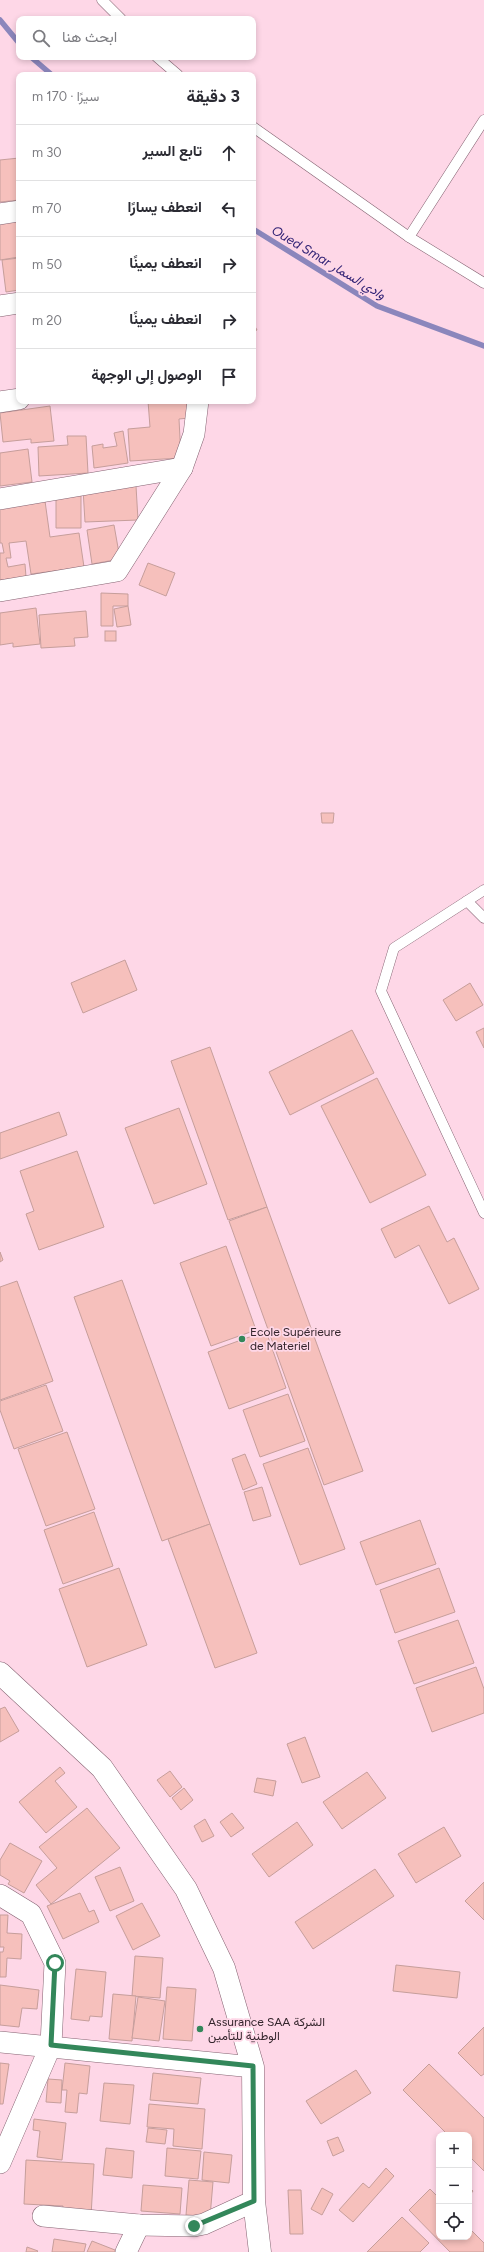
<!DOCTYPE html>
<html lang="ar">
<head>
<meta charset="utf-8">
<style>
  body { margin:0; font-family:Figtree,Vazirmatn,sans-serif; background:#f7f7f7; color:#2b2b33; direction:rtl }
  .controls { position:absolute; right:12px; bottom:12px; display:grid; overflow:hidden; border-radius:8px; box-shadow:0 2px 6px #0003 }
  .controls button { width:36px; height:36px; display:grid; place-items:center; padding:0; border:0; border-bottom:1px solid #e1e1e2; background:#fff; color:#2b2b33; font:20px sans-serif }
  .stop { position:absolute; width:12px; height:12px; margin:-9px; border:3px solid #33875a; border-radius:50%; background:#fff }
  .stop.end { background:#33875a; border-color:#fff; box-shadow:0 1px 4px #0008 }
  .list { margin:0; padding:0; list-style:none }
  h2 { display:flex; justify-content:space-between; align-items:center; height:52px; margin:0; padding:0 16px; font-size:17px }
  h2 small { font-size:13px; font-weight:400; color:#7c7c81 }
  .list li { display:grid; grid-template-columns:26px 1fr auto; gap:12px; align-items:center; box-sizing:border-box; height:56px; padding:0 16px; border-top:1px solid #e1e1e2 }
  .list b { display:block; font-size:15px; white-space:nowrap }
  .list em { font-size:13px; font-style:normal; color:#7c7c81 }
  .icon { flex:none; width:22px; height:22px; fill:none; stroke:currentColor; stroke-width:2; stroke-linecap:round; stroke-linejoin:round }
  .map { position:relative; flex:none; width:484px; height:2252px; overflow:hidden; direction:ltr }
  .search { position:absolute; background:#fff; box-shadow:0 2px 6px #0003; left:16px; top:16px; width:240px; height:44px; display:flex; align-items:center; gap:10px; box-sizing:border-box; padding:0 14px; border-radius:8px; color:#7c7c81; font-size:15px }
  .panel { position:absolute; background:#fff; box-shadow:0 2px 6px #0003; left:16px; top:72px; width:240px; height:332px; border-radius:8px; direction:rtl }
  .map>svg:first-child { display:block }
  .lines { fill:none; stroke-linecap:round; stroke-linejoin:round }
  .stream { stroke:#8b86bc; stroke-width:5.5 }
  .building { fill:#f6c0bc; stroke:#c69e9b }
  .service-casing { stroke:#856372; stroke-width:11 }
  .minor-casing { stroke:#856372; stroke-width:22 }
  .secondary-casing { stroke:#856372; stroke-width:23 }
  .service { stroke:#fff; stroke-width:10 }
  .minor { stroke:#fff; stroke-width:21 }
  .secondary { stroke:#fff; stroke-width:22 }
  .route { stroke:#33875a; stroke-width:5 }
  .poi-dot { fill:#33875a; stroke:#fed7e7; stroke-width:1.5 }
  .labels { text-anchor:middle; stroke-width:3.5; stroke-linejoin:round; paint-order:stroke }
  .poi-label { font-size:12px; fill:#34252c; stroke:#fed7e7; text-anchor:start }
  .water-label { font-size:13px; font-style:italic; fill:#312275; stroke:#fed7e7 }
</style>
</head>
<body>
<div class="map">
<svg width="484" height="2252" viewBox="0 0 484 2252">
  <rect width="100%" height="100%" fill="#fed7e7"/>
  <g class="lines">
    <g class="stream">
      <polyline points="0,20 19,43"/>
      <polyline points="31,57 52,75"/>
      <polyline points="253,229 377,306 484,346"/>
    </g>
  </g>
  <g class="building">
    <polygon points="19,158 19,200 0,202 0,160"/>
    <polygon points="19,221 19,257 0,260 0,224"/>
    <polygon points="19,258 19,290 6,292 2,260"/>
    <polygon points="253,323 257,330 253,332"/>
    <polygon points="148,401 188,401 189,418 179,419 181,458 130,461 128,429 150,427"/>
    <polygon points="50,406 54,441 31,443 31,439 3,442 0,413"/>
    <polygon points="123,431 128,463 94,468 92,446 103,444 103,448 117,446 114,433"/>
    <polygon points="67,436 86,436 88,473 39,476 38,447 68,445"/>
    <polygon points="28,449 32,482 0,486 0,453"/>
    <polygon points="136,486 138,520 85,522 83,489"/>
    <polygon points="81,495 81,528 56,528 56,496"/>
    <polygon points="45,501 50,537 79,533 84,567 31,574 26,541 9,543 11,558 6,558 8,567 25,564 26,577 0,580 0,553 4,553 2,543 0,543 0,507"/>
    <polygon points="114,525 120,559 92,564 87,530"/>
    <polygon points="148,563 175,573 166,596 139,585"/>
    <polygon points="101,593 128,594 128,606 113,606 113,626 101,626"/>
    <polygon points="128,606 131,625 117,627 114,609"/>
    <polygon points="36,608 40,644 13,647 13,643 0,645 0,613"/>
    <polygon points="86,611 88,637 74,638 75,646 41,648 39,615"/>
    <rect x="105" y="631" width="11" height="10"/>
    <polygon points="321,813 334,813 333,823 322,823"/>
    <polygon points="125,960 137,990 83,1013 71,983"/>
    <polygon points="470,983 483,1005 456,1021 443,1000"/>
    <polygon points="484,1028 484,1048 476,1032"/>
    <polygon points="352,1030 374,1073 290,1115 269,1072"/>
    <polygon points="210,1047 267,1207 228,1220 171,1061"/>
    <polygon points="377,1078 426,1175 370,1203 321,1106"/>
    <polygon points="179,1108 207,1184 154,1204 125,1128"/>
    <polygon points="59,1112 67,1135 0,1159 0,1133"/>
    <polygon points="77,1151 104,1227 39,1250 26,1214 34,1211 20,1171"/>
    <polygon points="429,1206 447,1242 454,1238 479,1289 449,1304 419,1245 395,1258 381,1229"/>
    <polygon points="267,1207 363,1471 324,1485 229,1221"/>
    <polygon points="226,1246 256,1330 211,1346 180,1263"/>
    <polygon points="0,1252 3,1260 0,1262"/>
    <polygon points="122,1280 210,1524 162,1541 74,1297"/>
    <polygon points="17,1281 53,1381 0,1400 0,1287"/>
    <polygon points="266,1331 286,1388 229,1409 208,1352"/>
    <polygon points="46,1385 63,1431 14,1449 0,1410 0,1401"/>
    <polygon points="288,1394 305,1441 260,1457 243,1410"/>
    <polygon points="67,1432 95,1509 46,1526 18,1449"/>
    <polygon points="308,1448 345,1549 300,1565 263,1464"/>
    <polygon points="245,1454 257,1484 243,1490 232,1459"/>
    <polygon points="262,1487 271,1516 253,1521 244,1492"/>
    <polygon points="94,1512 113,1566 63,1584 44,1530"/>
    <polygon points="420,1520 436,1564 376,1585 360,1542"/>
    <polygon points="210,1524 257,1653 215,1668 168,1539"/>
    <polygon points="119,1568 147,1645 87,1667 59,1589"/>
    <polygon points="439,1568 455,1612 395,1633 380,1590"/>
    <polygon points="458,1620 474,1663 414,1684 398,1641"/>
    <polygon points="476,1667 484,1689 484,1713 432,1732 416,1688"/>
    <polygon points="5,1707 19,1731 0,1742 0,1709"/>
    <polygon points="305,1737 320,1777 302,1783 287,1744"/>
    <polygon points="60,1767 65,1773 55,1781 77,1807 46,1833 19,1802"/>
    <polygon points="170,1771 182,1787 170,1797 157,1780"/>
    <polygon points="367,1772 386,1798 342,1829 323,1802"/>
    <polygon points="257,1778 276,1781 273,1796 254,1792"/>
    <polygon points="184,1788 193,1800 181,1810 172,1798"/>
    <polygon points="87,1808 120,1848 51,1904 36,1885 57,1868 39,1847"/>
    <polygon points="232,1813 244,1828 231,1837 220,1822"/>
    <polygon points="205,1819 214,1836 202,1842 194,1826"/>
    <polygon points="297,1822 313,1845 269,1877 252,1854"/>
    <polygon points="444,1827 461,1856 416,1883 398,1854"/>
    <polygon points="10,1843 42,1861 24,1893 8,1884 10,1881 0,1875 0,1860"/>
    <polygon points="120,1867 134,1901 110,1911 95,1877"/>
    <polygon points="375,1869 394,1896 313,1949 295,1922"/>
    <polygon points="484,1882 484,1920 465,1901"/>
    <polygon points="80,1893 89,1912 94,1910 99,1922 63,1939 47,1906"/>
    <polygon points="142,1903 160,1936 133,1950 116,1916"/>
    <polygon points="0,1915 8,1915 7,1933 22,1934 21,1959 7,1958 6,1977 0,1977 0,1952 3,1952 4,1947 0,1947"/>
    <polygon points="135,1956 163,1958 160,1998 132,1996"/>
    <polygon points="396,1965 460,1972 457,1998 393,1991"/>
    <polygon points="76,1969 106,1972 102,2017 90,2016 89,2021 71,2019"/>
    <polygon points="0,1985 39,1990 37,2009 22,2008 19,2027 0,2025"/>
    <polygon points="167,1987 196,1989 192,2041 163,2039"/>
    <polygon points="113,1994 136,1996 132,2041 109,2039"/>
    <polygon points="138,1997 165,2001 159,2041 132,2038"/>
    <polygon points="484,2027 484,2074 481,2076 458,2053"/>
    <polygon points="0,2063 9,2064 3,2104 0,2104"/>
    <polygon points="65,2063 90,2066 87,2094 79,2093 77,2113 65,2112 67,2090 62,2090"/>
    <polygon points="429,2064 484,2118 484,2171 469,2156 469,2135 448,2135 403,2090"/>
    <polygon points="356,2070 371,2093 321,2124 306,2101"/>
    <polygon points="153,2073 201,2078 198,2104 150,2100"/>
    <polygon points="48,2079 62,2080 61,2103 46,2102"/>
    <polygon points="104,2083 134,2085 130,2124 100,2121"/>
    <polygon points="149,2104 205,2109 202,2149 173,2146 174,2129 147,2127"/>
    <polygon points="34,2119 66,2123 62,2160 37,2157 40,2131 33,2130"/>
    <polygon points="148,2128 167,2130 165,2144 146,2142"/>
    <polygon points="338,2137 344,2151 333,2156 327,2141"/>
    <polygon points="106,2148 134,2151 132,2178 103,2175"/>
    <polygon points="167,2148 201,2151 198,2179 165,2176"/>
    <polygon points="204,2152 232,2155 229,2183 202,2180"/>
    <polygon points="26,2160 94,2164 91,2216 62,2215 63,2206 24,2204"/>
    <polygon points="386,2168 394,2176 353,2222 339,2210 363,2183 369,2188"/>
    <polygon points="189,2180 213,2182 210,2217 186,2215"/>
    <polygon points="143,2185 182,2188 180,2214 141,2211"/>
    <polygon points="469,2187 473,2191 469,2196"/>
    <polygon points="322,2188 333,2194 322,2215 311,2209"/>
    <polygon points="430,2189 439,2198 439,2237 469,2237 469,2228 484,2243 484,2252 450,2252 409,2210"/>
    <polygon points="288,2190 301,2190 303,2234 290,2234"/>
    <polygon points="402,2217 429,2243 420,2252 367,2252"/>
    <polygon points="54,2239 86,2244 84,2252 52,2252"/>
    <polygon points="92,2241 115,2250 115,2252 87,2252"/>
    <polygon points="27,2247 38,2251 37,2252 26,2252"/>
  </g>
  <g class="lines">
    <g class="service-casing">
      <g id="service">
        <polyline points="102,0 121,19"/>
        <polyline points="157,57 178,75"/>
        <polyline points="253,127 409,237 484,120"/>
        <polyline points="409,237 484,283"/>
        <polyline points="484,890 394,948 381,991 484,1213"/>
        <polyline points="467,901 484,918"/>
      </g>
    </g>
    <g class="minor-casing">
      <g id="minor">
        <polyline points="0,214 19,211"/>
        <polyline points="0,306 19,303"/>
        <polyline points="0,402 19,399"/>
        <polyline points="0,499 182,468"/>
        <polyline points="0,591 117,571 182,468 194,434 198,401"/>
        <polyline points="0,1895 31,1914 55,1963 51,2045 0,2163"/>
        <polyline points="0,2042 253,2067"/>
        <polyline points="43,2216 139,2225 194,2226 204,2224 254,2201"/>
        <polyline points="126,2252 139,2225"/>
      </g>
    </g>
    <g class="secondary-casing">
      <polyline id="secondary" points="0,1673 102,1768 186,1889 224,1968 253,2067 254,2201 260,2252"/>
    </g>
    <use href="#service" class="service"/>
    <use href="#minor" class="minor"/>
    <use href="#secondary" class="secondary"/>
  </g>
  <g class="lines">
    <polyline class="route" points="55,1963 51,2045 253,2066 254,2201 194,2226"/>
  </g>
  <g class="poi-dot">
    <circle cx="242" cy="1339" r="4"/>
    <circle cx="200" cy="2029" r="4"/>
  </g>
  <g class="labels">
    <g class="poi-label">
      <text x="250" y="1336">Ecole Supérieure<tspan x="250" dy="14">de Materiel</tspan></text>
      <text x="208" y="2026">Assurance SAA الشركة<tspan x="208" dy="14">الوطنية للتأمين</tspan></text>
    </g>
    <g class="water-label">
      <text transform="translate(329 262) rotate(31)" y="5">Oued Smar وادي السمار</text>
    </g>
  </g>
</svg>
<div class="controls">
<button>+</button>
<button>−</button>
<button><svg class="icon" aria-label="locate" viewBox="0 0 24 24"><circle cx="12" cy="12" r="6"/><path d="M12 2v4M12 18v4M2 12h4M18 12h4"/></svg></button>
</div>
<div class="stop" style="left:55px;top:1963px"></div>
<div class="stop end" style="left:194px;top:2226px"></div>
<div class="search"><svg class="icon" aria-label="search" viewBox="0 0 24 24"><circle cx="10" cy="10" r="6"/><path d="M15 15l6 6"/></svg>ابحث هنا</div>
<section class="panel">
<h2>3 دقيقة<small>سيرًا · 170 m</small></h2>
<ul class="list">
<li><svg class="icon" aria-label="ahead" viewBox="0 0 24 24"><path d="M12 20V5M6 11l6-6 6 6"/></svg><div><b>تابع السير</b></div><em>30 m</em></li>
<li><svg class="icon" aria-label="left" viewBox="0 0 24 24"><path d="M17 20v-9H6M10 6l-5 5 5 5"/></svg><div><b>انعطف يسارًا</b></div><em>70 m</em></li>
<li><svg class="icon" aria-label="right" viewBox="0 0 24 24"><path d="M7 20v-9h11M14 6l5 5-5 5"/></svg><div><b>انعطف يمينًا</b></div><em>50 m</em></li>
<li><svg class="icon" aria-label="right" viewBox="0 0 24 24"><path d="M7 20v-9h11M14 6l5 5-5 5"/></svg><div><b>انعطف يمينًا</b></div><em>20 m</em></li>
<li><svg class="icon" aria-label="arrive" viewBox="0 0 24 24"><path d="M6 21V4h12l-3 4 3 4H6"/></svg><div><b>الوصول إلى الوجهة</b></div></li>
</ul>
</section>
</div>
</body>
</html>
